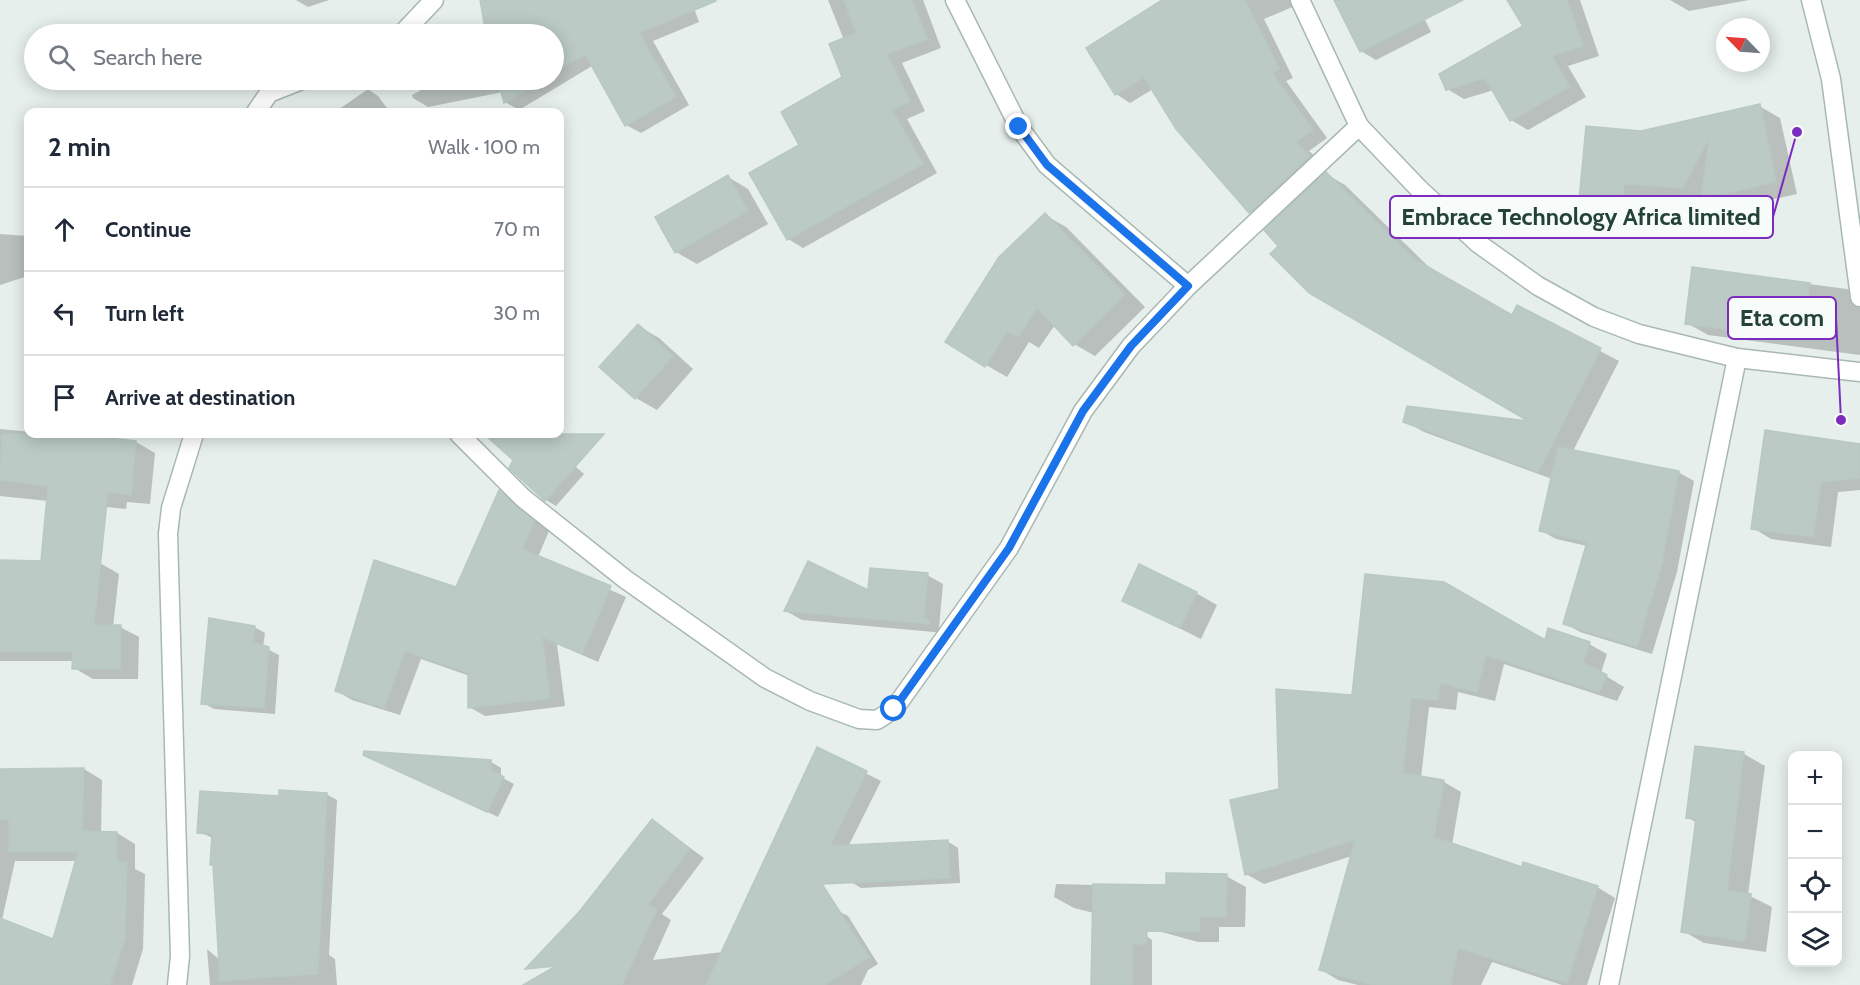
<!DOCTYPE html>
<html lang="en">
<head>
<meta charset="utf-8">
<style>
  body { margin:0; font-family:Cabin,sans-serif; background:#f6f6f7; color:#1f2937 }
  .controls { position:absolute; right:18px; bottom:18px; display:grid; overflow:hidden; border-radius:12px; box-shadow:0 3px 15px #0003 }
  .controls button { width:54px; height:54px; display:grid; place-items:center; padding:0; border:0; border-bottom:2px solid #e0e1e3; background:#fff; color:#1f2937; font:30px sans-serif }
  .compass { position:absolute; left:1716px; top:18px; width:54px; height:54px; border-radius:50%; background:#fff; box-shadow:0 3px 15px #0003; rotate:295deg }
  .stop { position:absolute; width:18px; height:18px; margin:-14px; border:4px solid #1a73e8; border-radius:50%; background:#fff }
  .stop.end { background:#1a73e8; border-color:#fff; box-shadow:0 2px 6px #0008 }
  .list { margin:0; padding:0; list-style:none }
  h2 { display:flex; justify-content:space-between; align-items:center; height:78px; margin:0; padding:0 24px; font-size:26px }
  h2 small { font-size:20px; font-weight:400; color:#747a83 }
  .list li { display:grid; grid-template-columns:39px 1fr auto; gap:18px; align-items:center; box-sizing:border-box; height:84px; padding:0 24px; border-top:2px solid #e0e1e3 }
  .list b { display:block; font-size:22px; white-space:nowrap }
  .list em { font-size:20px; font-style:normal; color:#747a83 }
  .icon { flex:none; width:33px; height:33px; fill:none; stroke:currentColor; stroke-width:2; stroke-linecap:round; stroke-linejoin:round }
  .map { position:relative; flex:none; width:1860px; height:985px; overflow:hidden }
  .search { position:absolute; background:#fff; box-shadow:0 3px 15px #0003; left:24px; top:24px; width:540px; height:66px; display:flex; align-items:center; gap:15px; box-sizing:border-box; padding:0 21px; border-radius:33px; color:#747a83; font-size:22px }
  .panel { position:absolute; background:#fff; box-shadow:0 3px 15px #0003; left:24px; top:108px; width:540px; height:330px; border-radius:12px }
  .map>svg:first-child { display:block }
  .shadow { fill:#0003; fill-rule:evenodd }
  .building { fill:#bbcac4; stroke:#b8c9c2; stroke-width:1.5 }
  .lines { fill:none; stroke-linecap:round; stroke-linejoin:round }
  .minor-casing { stroke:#a8b8b2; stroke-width:21 }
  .minor { stroke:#fff; stroke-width:18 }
  .route { stroke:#1a73e8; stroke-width:8 }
  .leader { fill:none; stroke:#7b2cbf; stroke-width:2 }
  .callout-dot { fill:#7b2cbf; stroke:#f7fbf9; stroke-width:2 }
  .callout { fill:#f7fbf9; stroke:#7b2cbf; stroke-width:2 }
  .callout-label { font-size:24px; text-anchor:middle; font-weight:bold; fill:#24423a }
</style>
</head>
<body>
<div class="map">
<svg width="1860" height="985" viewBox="0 0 1860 985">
  <rect width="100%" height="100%" fill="#e6efeb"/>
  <g class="shadow">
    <polygon points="296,0 329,0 308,7"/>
    <polygon points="572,0 691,0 699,22 653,41 689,105 641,133 626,125 592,66 519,110 505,102 503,92 428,107 413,98 412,95 439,80 554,80 554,34 479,34 505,22"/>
    <polygon points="828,0 923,0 941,48 902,63 925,111 907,119 937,173 803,248 788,239 802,146 843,78 844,40"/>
    <polygon points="1164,0 1309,0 1264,19 1293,78 1286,81 1327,138 1309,151 1324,165 1265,220 1250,212 1177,128 1153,89 1130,103 1116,94"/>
    <polygon points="1335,0 1415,0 1431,32 1376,60 1361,51"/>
    <polygon points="1508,0 1580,0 1599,56 1568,66 1586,97 1528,130 1511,120 1494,90 1464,99 1447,89 1525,27"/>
    <polygon points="1670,0 1749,0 1689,11"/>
    <polygon points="368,89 378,96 390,112 335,112"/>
    <polygon points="1759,106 1780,118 1797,194 1724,210 1705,199 1645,195 1642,215 1601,212 1581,200"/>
    <polygon points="1326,174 1345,185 1433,271 1512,317 1517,307 1619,361 1573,451 1678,472 1694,481 1677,572 1652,654 1580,632 1565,623 1587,546 1556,539 1540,530 1552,479 1424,432 1405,421 1535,424 1280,246"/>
    <polygon points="728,177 748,189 768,224 697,264 676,252"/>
    <polygon points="1045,215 1066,227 1145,307 1095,356 1074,344 1055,325 1039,348 1029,342 1007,377 986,365"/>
    <polygon points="0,234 28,236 28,276 0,285"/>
    <polygon points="1694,269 1847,289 1860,297 1860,355 1708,335 1687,323"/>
    <polygon points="638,326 659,338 693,369 657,410 636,398"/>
    <polygon points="0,429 136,442 155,453 150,504 127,502 126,509 0,496"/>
    <polygon points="526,434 538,434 584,474 556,506 546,500 511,468"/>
    <polygon points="1860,445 1860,490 1838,492 1831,547 1771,539 1753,528"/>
    <polygon points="500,492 515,501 549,531 538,557 626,597 598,662 557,644 565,706 485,716 469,707 470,676 421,659 400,715 352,700 337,691 457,589"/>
    <polygon points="0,561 100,563 119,574 113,627 120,627 139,637 138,679 93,679 74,668 74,661 0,661"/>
    <polygon points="927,575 943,584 939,628 945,633 802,620 786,611 869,593"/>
    <polygon points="1367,575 1545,642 1589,644 1607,654 1601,673 1624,687 1617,701 1504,664 1495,701 1458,692 1456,710 1429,707 1421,778 1444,782 1461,792 1452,845 1523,869 1597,887 1615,898 1587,985 1562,985 1492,962 1481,985 1358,985 1338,980 1320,969 1352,856 1264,884 1246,874 1281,790 1354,696"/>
    <polygon points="1196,593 1217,605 1201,639 1123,600"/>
    <polygon points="254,627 265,633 263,647 279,655 275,714 214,709 203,703"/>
    <polygon points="1696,748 1744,754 1765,766 1748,895 1772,907 1766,952 1704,943 1683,931 1697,823 1687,817"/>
    <polygon points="818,749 881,781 842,859 839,857 756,985 526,985 558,967 581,913 653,821 704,858 662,914 671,920 653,960 723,952"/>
    <polygon points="376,760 491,762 501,768 501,777 514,784 498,817"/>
    <path d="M 84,769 L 102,780 L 101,833 L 117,833 L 135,844 L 135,869 L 145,874 L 143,949 L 132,985 L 0,985 L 0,770 ZM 15,861 L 77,861 L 54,941 L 2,920 Z"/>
    <polygon points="326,794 337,800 329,955 335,959 337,985 210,985 207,949 220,960 213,838 199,832 280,798"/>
    <polygon points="947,841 958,848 960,883 861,888 851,882"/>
    <polygon points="1226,876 1246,887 1245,927 1219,927 1219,942 1198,942 1129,923 1152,940 1152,985 1092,985 1094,913 1074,908 1054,897 1056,884 1167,887"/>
    <polygon points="838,911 848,916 878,964 868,970 861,985 803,985"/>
  </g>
  <g class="building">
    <polygon points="480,0 716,0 716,1 639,33 676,97 625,126 585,54 554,73 554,34 471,34 470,31 485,28"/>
    <polygon points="844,0 912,0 927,39 887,54 910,102 892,110 923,164 787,240 749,173 799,145 781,112 842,77 829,44 856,33"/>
    <polygon points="1162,0 1245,0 1279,69 1272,73 1313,130 1296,142 1310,156 1249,213 1176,129 1144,77 1115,95 1086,48"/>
    <polygon points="1334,0 1463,0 1360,52"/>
    <polygon points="1507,0 1567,0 1583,46 1552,56 1570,87 1510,121 1485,78 1446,90 1439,74 1523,26"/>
    <polygon points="480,80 542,80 504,103 499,83 481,86"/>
    <polygon points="1760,104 1776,182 1701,199 1709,138 1683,188 1624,184 1622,204 1579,201 1586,126 1641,131"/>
    <polygon points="1326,172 1414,259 1512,315 1517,305 1601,348 1538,472 1403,422 1407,406 1528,421 1309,293 1270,254 1278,246 1264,230"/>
    <polygon points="728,175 748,211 675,253 655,217"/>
    <polygon points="1045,213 1125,295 1073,346 1037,308 1018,337 1007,331 985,367 945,342 999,257"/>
    <polygon points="1692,267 1810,283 1802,339 1685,324"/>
    <polygon points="638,324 673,356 635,399 599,367"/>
    <polygon points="1765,430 1860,444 1860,478 1821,482 1813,537 1751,529"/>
    <polygon points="2,434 72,434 136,441 131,495 108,492 94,625 121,625 120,669 72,669 73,652 0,651 0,560 41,561 48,486 0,480"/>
    <polygon points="484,434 604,434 545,501 509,468 513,460"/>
    <polygon points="1558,447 1679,471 1662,563 1637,647 1563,624 1587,542 1539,531"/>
    <polygon points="499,490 534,521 522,549 611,586 582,654 542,637 550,698 468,708 468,673 405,651 384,708 335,691 374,560 456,587"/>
    <polygon points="808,561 868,590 870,568 928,573 924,618 930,621 929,624 784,611"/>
    <polygon points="1139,564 1197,592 1180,628 1122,601"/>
    <polygon points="1365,574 1444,582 1545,640 1548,628 1590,642 1583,662 1607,675 1599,692 1486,655 1477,692 1440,683 1438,700 1411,698 1403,773 1444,780 1434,837 1522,867 1523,862 1598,886 1567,983 1458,948 1451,985 1373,985 1319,970 1355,840 1245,875 1230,800 1279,789 1276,689 1352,695"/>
    <polygon points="209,618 255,626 253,642 269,647 264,708 201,704"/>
    <polygon points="1695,746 1744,752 1727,891 1751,894 1745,941 1681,932 1696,819 1686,818"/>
    <polygon points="817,747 867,771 830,846 948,840 950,878 822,884 869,957 825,985 706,985"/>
    <polygon points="364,751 491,760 491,770 504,777 487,812 363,755"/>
    <polygon points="84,768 82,838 84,831 117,832 117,861 127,862 125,938 110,985 0,985 0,918 53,939 78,852 9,851 9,820 0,820 0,769"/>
    <polygon points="279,790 327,793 318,974 220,981 213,865 210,865 212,834 197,833 200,791 279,796"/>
    <polygon points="652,819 690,849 647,905 657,909 622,985 523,985 556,966 525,969 579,912"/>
    <polygon points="1166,873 1227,874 1226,917 1200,917 1199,932 1147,931 1146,944 1133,944 1132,985 1091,985 1093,884 1166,885"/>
  </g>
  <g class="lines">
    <g class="minor-casing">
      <g id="minor">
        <polyline points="955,0 1019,127 1047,165 1188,286"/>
        <polyline points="1300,0 1359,126 1420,190 1479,244 1538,286 1594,317 1639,334 1737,358 1609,985"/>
        <polyline points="1811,0 1831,79 1860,297"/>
        <polyline points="402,34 434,0"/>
        <polyline points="256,112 269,93 302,80"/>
        <polyline points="1737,358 1860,372"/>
        <polyline points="459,434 523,498 625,579 765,678 810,701 859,719 877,720 894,709 1009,548 1083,411 1131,346 1188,286 1359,126"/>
        <polyline points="177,985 180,956 168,534 171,508 194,434"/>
      </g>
    </g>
    <use href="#minor" class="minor"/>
  </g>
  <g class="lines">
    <polyline class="route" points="894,709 1009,548 1083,411 1131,346 1188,286 1047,165 1019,127"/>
  </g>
  <path class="leader" d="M1797 132L1773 217M1841 420L1836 318"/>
  <g class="callout-dot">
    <circle cx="1797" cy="132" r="6"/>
    <circle cx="1841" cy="420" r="6"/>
  </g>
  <g class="callout">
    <rect x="1390" y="196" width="383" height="42" rx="6"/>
    <rect x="1728" y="297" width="108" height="42" rx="6"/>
  </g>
  <g class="callout-label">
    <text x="1581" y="225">Embrace Technology Africa limited</text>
    <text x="1782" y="326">Eta com</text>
  </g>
</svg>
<div class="controls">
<button>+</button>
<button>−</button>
<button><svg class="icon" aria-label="locate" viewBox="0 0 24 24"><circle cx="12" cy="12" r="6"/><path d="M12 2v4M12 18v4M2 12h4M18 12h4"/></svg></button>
<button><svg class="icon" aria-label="layers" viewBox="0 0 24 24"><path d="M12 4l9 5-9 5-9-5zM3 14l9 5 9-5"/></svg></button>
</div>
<svg class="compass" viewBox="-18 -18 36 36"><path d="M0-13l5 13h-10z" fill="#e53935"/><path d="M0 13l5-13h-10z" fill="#747a83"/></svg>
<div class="stop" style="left:894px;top:709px"></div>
<div class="stop end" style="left:1019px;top:127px"></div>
<div class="search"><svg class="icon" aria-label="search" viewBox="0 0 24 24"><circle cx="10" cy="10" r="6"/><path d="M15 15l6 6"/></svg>Search here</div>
<section class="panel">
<h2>2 min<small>Walk · 100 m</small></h2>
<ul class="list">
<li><svg class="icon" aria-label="ahead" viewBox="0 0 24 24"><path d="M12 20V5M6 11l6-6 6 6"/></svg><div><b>Continue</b></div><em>70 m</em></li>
<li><svg class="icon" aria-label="left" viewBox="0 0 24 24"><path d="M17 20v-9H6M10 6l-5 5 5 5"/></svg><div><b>Turn left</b></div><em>30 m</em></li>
<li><svg class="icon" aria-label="arrive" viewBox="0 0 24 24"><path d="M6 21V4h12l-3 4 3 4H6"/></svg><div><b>Arrive at destination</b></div></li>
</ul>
</section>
</div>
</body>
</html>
